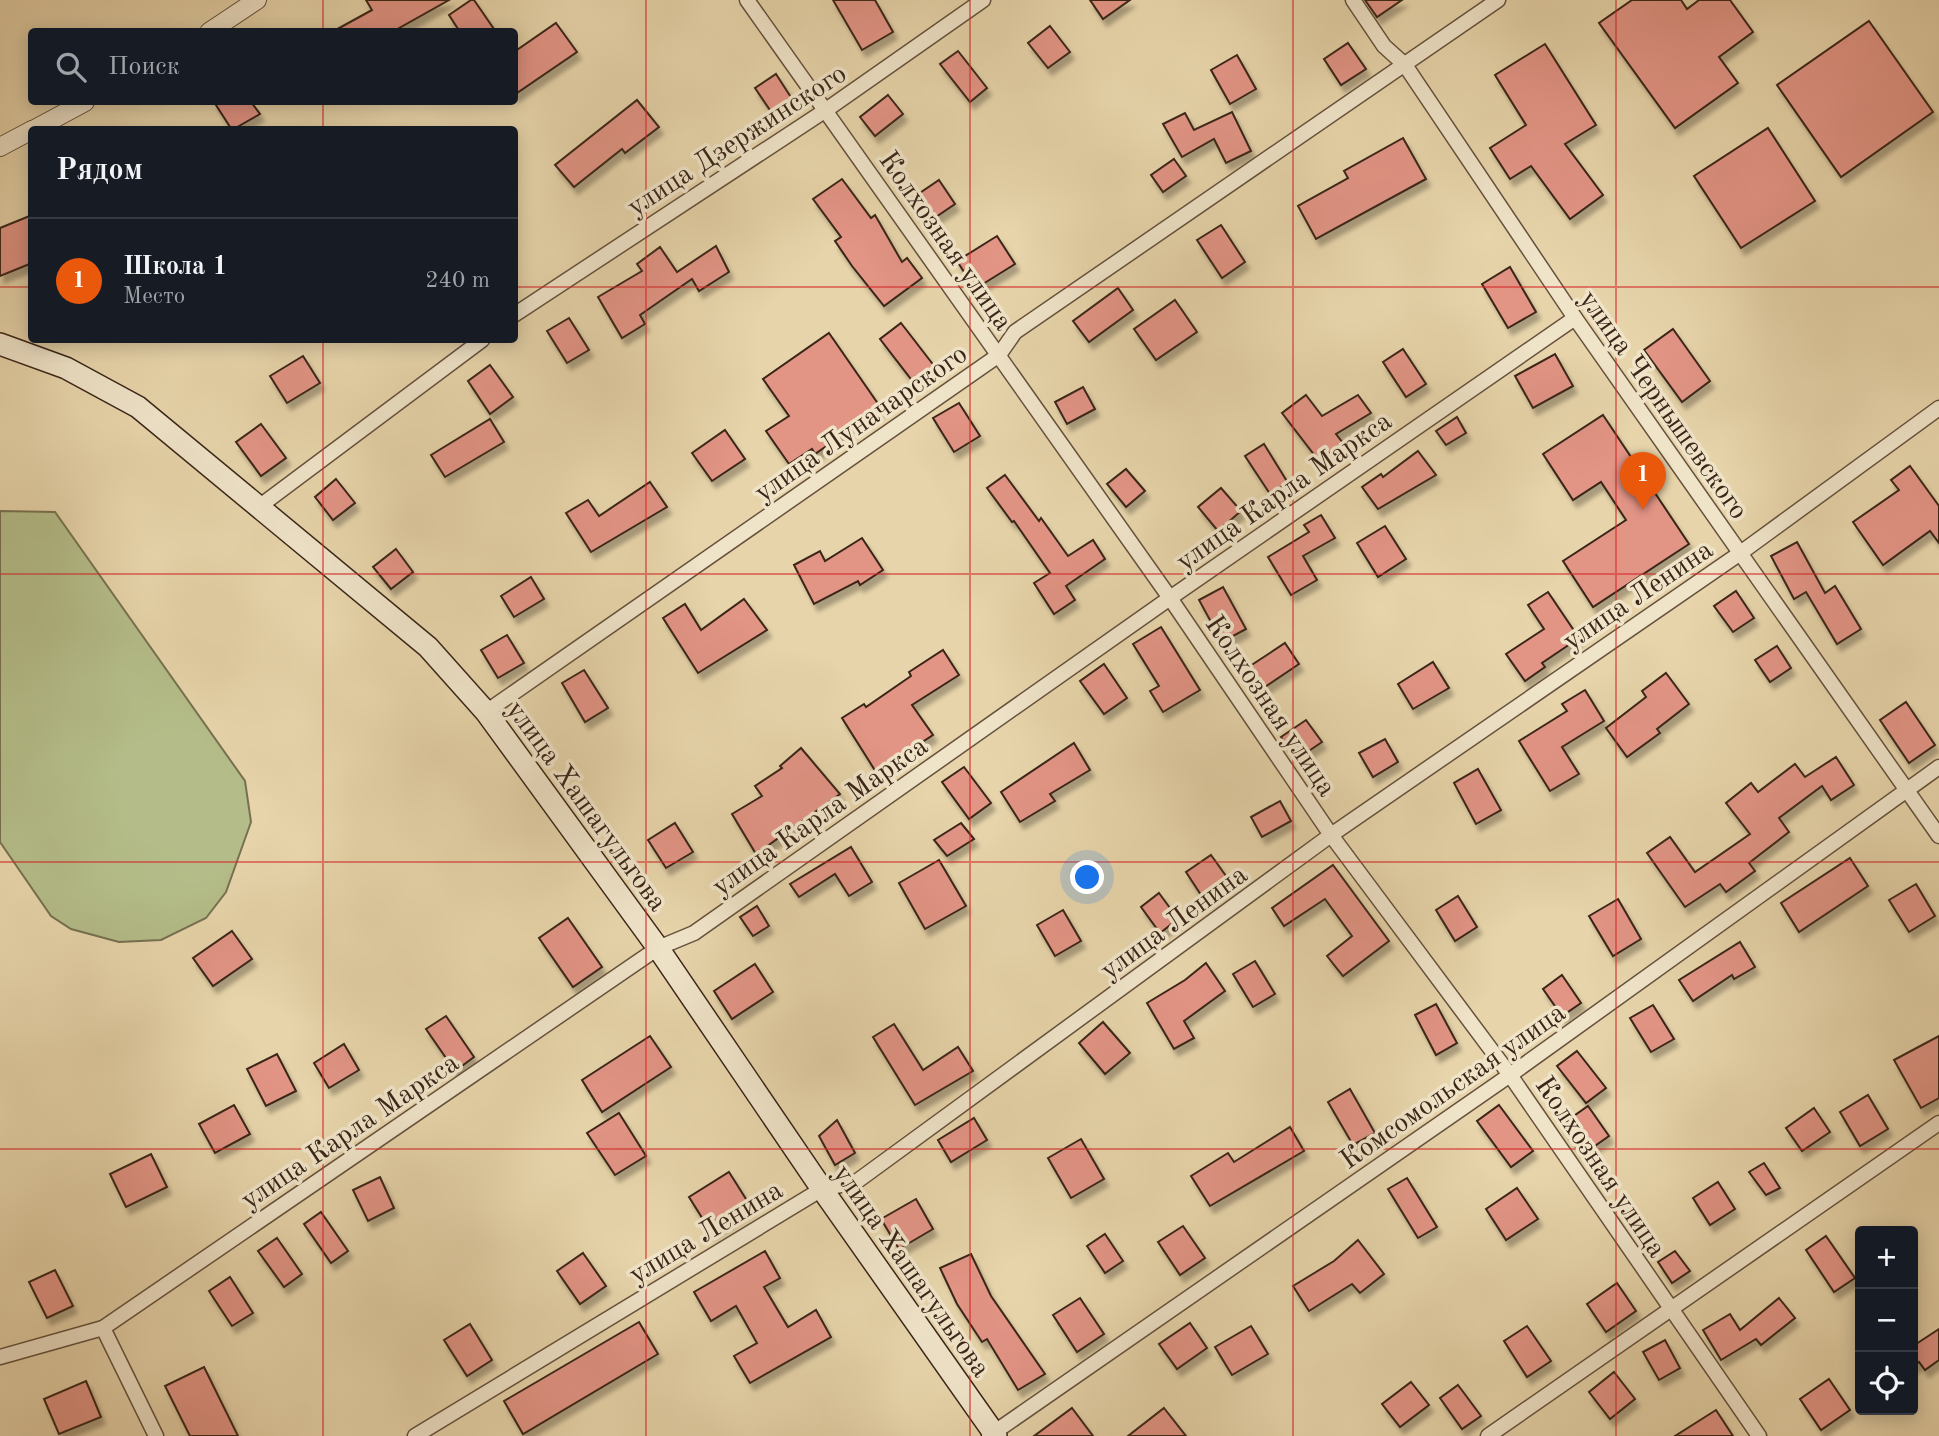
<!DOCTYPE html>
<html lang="ru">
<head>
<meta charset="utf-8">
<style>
  body { margin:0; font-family:"Old Standard TT",serif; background:#242831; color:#f1f3f6 }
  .controls { position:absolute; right:21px; bottom:21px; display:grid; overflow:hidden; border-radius:7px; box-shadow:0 4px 18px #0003 }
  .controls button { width:63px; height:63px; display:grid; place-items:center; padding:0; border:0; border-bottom:2px solid #363941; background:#171b24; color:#f1f3f6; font:35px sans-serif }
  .you { position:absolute; left:1088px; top:878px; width:24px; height:24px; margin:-18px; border:5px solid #fff; border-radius:50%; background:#1a73e8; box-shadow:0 0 0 10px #1a73e833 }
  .badge { display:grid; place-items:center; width:46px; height:46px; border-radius:50%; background:#ea580c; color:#fff; font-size:23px; font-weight:700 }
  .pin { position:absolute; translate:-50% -58px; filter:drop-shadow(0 2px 4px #0008) }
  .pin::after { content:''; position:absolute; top:37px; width:24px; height:21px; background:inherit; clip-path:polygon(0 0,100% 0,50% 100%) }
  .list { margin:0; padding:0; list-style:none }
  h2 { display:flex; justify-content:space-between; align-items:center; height:91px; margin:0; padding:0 28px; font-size:30px }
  h2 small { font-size:23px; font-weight:400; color:#9ea1a6 }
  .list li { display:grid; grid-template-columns:46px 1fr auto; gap:21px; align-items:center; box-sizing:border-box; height:126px; padding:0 28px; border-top:2px solid #363941 }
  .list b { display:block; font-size:26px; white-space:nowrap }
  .list p { margin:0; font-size:23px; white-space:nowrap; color:#9ea1a6 }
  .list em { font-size:23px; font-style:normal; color:#9ea1a6 }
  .icon { flex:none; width:38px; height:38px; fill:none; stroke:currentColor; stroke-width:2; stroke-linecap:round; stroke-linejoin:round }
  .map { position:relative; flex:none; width:1939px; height:1436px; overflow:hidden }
  .search { position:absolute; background:#171b24; box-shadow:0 4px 18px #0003; left:28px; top:28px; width:490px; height:77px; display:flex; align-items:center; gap:18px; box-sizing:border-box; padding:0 24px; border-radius:7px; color:#9ea1a6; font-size:26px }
  .panel { position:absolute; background:#171b24; box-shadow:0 4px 18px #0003; left:28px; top:126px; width:490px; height:217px; border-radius:7px }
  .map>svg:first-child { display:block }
  .green { fill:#b4bd89; stroke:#777151; stroke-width:2 }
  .building { fill:#e29485; stroke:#3a2519; stroke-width:2; filter:url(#shadow) }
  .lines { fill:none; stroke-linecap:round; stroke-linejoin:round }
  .minor-casing { stroke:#65513d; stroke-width:17 }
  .tertiary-casing { stroke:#65513d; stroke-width:20 }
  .secondary-casing { stroke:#3a2519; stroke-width:24 }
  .minor { stroke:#efe3c8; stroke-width:14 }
  .tertiary { stroke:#efe3c8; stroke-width:18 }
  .secondary { stroke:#efe3c8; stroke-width:21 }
  .grid { fill:none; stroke:#d62828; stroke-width:2; stroke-opacity:0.55 }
  .labels { text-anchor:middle; stroke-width:7; stroke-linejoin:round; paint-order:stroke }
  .street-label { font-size:28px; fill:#3a2519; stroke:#efe3c8 }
</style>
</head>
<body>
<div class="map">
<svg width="1939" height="1436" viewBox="0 0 1939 1436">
  <defs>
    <filter id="shadow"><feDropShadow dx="4" dy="7" stdDeviation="2" flood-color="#0004"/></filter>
  </defs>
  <rect width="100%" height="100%" fill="#e7d4aa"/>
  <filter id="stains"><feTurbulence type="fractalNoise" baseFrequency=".00286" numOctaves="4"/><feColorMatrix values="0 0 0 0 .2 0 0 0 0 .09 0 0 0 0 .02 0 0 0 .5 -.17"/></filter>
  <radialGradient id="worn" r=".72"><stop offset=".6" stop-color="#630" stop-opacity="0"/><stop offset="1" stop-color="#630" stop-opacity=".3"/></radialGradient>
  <polygon class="green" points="0,511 55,512 245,781 251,822 226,892 206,918 161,940 119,942 71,929 51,916 0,842"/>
  <g class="building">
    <polygon points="366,0 449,0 392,32 332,32 372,10"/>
    <polygon points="471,0 474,0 496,32 460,32 449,15"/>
    <polygon points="833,0 875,0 893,32 862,50"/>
    <polygon points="1090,0 1130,0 1103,19"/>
    <polygon points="1365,0 1402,0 1377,17"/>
    <polygon points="1632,0 1681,0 1687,9 1699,0 1730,0 1753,32 1719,57 1738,83 1675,128 1599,23"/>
    <polygon points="1869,21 1933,112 1841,177 1777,85"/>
    <polygon points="556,23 577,52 514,95 514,52"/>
    <polygon points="1050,26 1070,52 1048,68 1028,43"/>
    <polygon points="1348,43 1366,69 1341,85 1324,59"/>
    <polygon points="1545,44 1596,125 1565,144 1603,195 1570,219 1531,166 1510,179 1490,148 1526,125 1495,75"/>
    <polygon points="958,51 987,88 970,102 940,64"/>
    <polygon points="1237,55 1256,89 1230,104 1211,70"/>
    <polygon points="776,74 794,102 774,116 755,88"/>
    <polygon points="888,95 903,114 875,136 860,117"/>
    <polygon points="637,100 659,127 625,153 622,149 574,187 555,165"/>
    <polygon points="214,102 251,102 260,114 232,130"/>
    <polygon points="1232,112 1251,151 1226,163 1214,139 1182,157 1163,124 1185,113 1194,130"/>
    <polygon points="1768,128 1815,201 1741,248 1694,176"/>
    <polygon points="1403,138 1426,179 1316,239 1298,206 1348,178 1344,171"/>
    <polygon points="1174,159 1186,176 1163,192 1151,175"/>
    <polygon points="842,179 871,218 875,215 902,262 907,258 922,278 884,306 852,266 835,241 841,237 813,199"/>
    <polygon points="939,180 955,204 927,223 911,199"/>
    <polygon points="32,215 32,263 0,276 0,228"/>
    <polygon points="1221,225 1245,262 1222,278 1197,240"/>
    <polygon points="997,236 1015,264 975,289 957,261"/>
    <polygon points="716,246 729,272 699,291 692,279 640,315 645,324 622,338 598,297 642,271 637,264 660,247 677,272"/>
    <polygon points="1510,267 1536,312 1508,328 1482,284"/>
    <polygon points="1118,288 1133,310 1089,342 1073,321"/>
    <polygon points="1175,300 1197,332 1156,360 1134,329"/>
    <polygon points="569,318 589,350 567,363 547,331"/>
    <polygon points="901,323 935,367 914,383 880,339"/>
    <polygon points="1673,329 1710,381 1682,402 1644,350"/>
    <polygon points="829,333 881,408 815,454 812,449 789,464 766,431 789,416 763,379"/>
    <polygon points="1403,349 1426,384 1406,397 1383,362"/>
    <polygon points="1555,354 1573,386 1533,408 1515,376"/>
    <polygon points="303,356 320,383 287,403 270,376"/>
    <polygon points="490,365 513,397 490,414 468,381"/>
    <polygon points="1083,387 1095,409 1067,424 1055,402"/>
    <polygon points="1306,395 1322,416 1358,395 1371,413 1336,434 1343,443 1319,461 1282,413"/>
    <polygon points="959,403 980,436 954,452 933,418"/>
    <polygon points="1603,415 1689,544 1593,607 1563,561 1626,520 1601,482 1573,500 1543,454"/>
    <polygon points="1457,417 1466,433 1446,445 1436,431"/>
    <polygon points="490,419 504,442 445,477 431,455"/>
    <polygon points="261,424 286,458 261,476 236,442"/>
    <polygon points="725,430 745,459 712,481 692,453"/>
    <polygon points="1264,444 1288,483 1270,494 1245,456"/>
    <polygon points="1418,451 1436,475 1378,509 1362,487 1381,474 1383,477"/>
    <polygon points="1910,466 1939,506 1939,543 1930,531 1883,565 1853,522 1899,490 1891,480"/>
    <polygon points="1126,469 1145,491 1126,507 1107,484"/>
    <polygon points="1005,475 1039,521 1041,518 1068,556 1093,540 1105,559 1066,586 1075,600 1054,614 1034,583 1050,573 1014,521 1012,522 987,488"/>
    <polygon points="336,479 355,503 333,520 315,497"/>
    <polygon points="650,482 667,507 591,552 566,513 588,500 599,516"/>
    <polygon points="1221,488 1241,511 1218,531 1198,507"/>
    <polygon points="1321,515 1335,538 1303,556 1317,580 1291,595 1268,557 1309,532 1304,525"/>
    <polygon points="1385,526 1406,559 1378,577 1357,543"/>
    <polygon points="862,538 883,570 860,585 858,581 814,604 794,565 820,551 825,561"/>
    <polygon points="1797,542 1825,593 1835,586 1861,629 1837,644 1806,592 1794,599 1771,556"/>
    <polygon points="396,549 413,572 391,589 373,567"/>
    <polygon points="531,577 544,599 514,617 501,596"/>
    <polygon points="1223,587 1246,629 1222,642 1199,600"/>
    <polygon points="1736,591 1754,618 1733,632 1714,606"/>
    <polygon points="1548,592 1579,638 1542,663 1545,667 1525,681 1506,654 1544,629 1528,605"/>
    <polygon points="744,599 767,630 698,673 663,618 685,604 701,630"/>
    <polygon points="1161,627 1200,690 1163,712 1150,691 1159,686 1133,644"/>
    <polygon points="507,635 524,663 498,678 481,650"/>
    <polygon points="1285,643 1299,664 1259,691 1244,670"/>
    <polygon points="1777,646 1791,668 1770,682 1755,660"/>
    <polygon points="943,650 959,675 912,705 933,735 876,772 842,718 864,704 866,707 911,676 909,672"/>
    <polygon points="1433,662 1449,688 1413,709 1398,684"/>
    <polygon points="1104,664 1127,698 1104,714 1080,681"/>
    <polygon points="584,670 608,708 585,722 562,683"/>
    <polygon points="1666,673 1689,704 1657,729 1660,733 1627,757 1606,728 1646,697 1642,691"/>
    <polygon points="1585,690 1604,721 1562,747 1579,774 1550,791 1519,741 1567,711 1562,704"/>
    <polygon points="1906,702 1935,745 1909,763 1880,720"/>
    <polygon points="1306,720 1322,742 1297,759 1281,737"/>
    <polygon points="1385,739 1398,762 1373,777 1359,753"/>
    <polygon points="1074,743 1090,770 1050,794 1055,801 1020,822 1001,792"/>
    <polygon points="801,748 840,794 756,854 732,814 762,796 755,786 782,768 780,766"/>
    <polygon points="1836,757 1854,785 1831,800 1822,786 1779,818 1789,832 1749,863 1755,871 1726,892 1720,884 1685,907 1647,853 1670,837 1695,872 1750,834 1726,803 1751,783 1758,792 1795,764 1805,777"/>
    <polygon points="964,767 991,803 969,819 942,782"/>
    <polygon points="1478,769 1501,810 1476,824 1454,783"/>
    <polygon points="1280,801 1291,821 1262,837 1251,817"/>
    <polygon points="675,823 693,852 666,868 648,840"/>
    <polygon points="961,823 974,839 947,856 934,840"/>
    <polygon points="851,847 872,882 849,896 835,874 799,897 790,884"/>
    <polygon points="1211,855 1231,883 1205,901 1186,872"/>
    <polygon points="1850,858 1868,886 1799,932 1781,903"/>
    <polygon points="939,860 966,906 925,929 899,883"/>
    <polygon points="1333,865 1389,941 1343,976 1327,956 1352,936 1325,899 1284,926 1272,908"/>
    <polygon points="1916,884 1935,916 1909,932 1889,900"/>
    <polygon points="1159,893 1178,919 1160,933 1141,907"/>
    <polygon points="1458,896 1477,927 1455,941 1436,910"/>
    <polygon points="1618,899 1641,939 1613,956 1589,916"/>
    <polygon points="757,906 769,926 753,936 740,917"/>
    <polygon points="1063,910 1081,941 1055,956 1037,925"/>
    <polygon points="568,918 602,967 573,987 539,938"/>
    <polygon points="232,931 252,959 213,986 193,958"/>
    <polygon points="1740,942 1755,967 1734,979 1732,975 1693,1001 1679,980"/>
    <polygon points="1255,961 1275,994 1253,1007 1233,974"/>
    <polygon points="1206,963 1225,991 1184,1021 1194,1038 1174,1049 1147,1003 1185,980"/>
    <polygon points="755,964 773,992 732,1019 714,991"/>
    <polygon points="1562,975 1581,1003 1562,1016 1543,989"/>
    <polygon points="1436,1004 1457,1043 1436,1055 1415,1015"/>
    <polygon points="1653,1005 1674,1039 1651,1052 1630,1018"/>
    <polygon points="446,1016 474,1057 455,1071 426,1029"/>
    <polygon points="1103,1022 1130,1053 1105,1074 1079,1043"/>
    <polygon points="894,1024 923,1070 958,1047 973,1071 915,1105 873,1037"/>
    <polygon points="650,1036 671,1067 602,1112 582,1080"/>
    <polygon points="1939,1036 1939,1098 1921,1108 1894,1060"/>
    <polygon points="344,1044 359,1070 329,1088 314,1063"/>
    <polygon points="1577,1051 1606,1088 1586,1103 1557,1066"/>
    <polygon points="277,1054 296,1091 266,1106 247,1069"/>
    <polygon points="1350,1089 1375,1133 1353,1145 1328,1102"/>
    <polygon points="1868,1095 1888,1129 1860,1146 1840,1112"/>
    <polygon points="234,1105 250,1134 215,1153 199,1124"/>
    <polygon points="1499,1105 1533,1151 1511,1167 1477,1121"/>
    <polygon points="1588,1106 1609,1136 1582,1155 1561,1125"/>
    <polygon points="1814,1108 1830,1132 1802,1151 1786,1128"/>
    <polygon points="619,1113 646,1156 615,1175 587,1133"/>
    <polygon points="974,1118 987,1140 951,1162 938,1140"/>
    <polygon points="837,1120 855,1153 835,1165 819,1136"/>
    <polygon points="1290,1127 1304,1151 1210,1206 1191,1176 1228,1153 1234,1162"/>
    <polygon points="1081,1139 1104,1179 1071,1198 1048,1158"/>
    <polygon points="151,1154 167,1187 126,1207 110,1174"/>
    <polygon points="1764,1163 1780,1188 1766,1195 1749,1172"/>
    <polygon points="729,1172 751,1207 711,1232 689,1197"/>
    <polygon points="380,1177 394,1208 368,1221 353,1190"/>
    <polygon points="1407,1178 1437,1227 1418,1238 1388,1189"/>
    <polygon points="1718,1182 1735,1209 1710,1225 1693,1198"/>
    <polygon points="1517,1188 1538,1219 1506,1240 1486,1209"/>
    <polygon points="916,1199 933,1229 899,1249 881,1219"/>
    <polygon points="321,1212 348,1251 331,1263 304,1224"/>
    <polygon points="1183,1226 1205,1258 1180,1275 1158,1242"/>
    <polygon points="1105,1234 1123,1261 1105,1273 1087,1246"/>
    <polygon points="1826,1236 1855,1278 1834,1292 1806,1250"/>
    <polygon points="277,1238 302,1274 284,1287 258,1251"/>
    <polygon points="1358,1240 1384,1274 1360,1293 1352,1284 1309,1311 1293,1286 1334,1261"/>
    <polygon points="765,1251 780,1278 764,1287 788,1327 816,1310 831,1337 750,1383 734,1356 757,1343 736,1306 711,1321 694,1292"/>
    <polygon points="1675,1251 1690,1271 1672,1283 1658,1262"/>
    <polygon points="583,1253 606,1286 580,1304 557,1271"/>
    <polygon points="971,1254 991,1296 1045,1374 1018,1390 987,1339 982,1342 957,1304 940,1268"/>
    <polygon points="55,1270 73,1306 47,1318 29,1282"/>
    <polygon points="230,1277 253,1313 232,1326 209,1291"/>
    <polygon points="1617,1283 1636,1311 1606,1332 1587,1304"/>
    <polygon points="1080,1298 1104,1334 1077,1352 1053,1315"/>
    <polygon points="1779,1298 1795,1318 1761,1345 1756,1339 1721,1360 1703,1330 1730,1314 1740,1330"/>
    <polygon points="639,1322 658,1354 523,1434 504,1401"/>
    <polygon points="1190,1323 1207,1348 1177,1369 1159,1344"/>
    <polygon points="470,1324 492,1360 467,1376 444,1340"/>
    <polygon points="1251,1326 1268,1354 1232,1375 1215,1347"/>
    <polygon points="1527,1326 1551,1361 1527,1377 1504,1341"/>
    <polygon points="1939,1329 1939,1360 1925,1370 1919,1362 1913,1367 1913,1346"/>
    <polygon points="1665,1340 1680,1368 1659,1380 1643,1352"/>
    <polygon points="204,1367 238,1436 190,1436 165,1386"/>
    <polygon points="1614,1372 1635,1399 1610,1419 1589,1392"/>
    <polygon points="1829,1379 1850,1410 1821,1430 1800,1399"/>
    <polygon points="86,1381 101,1417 59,1434 44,1399"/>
    <polygon points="1411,1382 1429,1405 1400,1427 1382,1404"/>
    <polygon points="1458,1385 1481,1416 1462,1429 1440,1398"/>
    <polygon points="1072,1408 1093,1436 1034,1436"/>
    <polygon points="1164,1408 1186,1436 1128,1436"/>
    <polygon points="1716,1410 1733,1436 1675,1436"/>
  </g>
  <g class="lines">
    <g class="minor-casing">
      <g id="minor">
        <polyline points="747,0 1170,598 1331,835 1510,1075 1759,1436"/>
        <polyline points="1353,0 1384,46 1405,65 1575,318 1939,836"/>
        <polyline points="514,315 826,110 983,0"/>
        <polyline points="260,506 482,340"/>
        <polyline points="486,712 999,355 1015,332 1498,0"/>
        <polyline points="103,1328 156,1436"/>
        <polyline points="0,1357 103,1328 658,948 694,933 1170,598 1575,318"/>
        <polyline points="415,1436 822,1189 856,1182 1331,835 1739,554 1939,408"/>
        <polyline points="989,1436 1510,1075 1939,767"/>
        <polyline points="1488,1436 1939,1123"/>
      </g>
    </g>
    <g class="tertiary-casing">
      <g id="tertiary">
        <polyline points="209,32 257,0"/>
        <polyline points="33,130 85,102"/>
        <polyline points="0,147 32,130"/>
      </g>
    </g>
    <g class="secondary-casing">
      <polyline id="secondary" points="0,344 66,368 138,407 428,647 486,712 658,948 822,1189 996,1436"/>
    </g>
    <use href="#minor" class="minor"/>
    <use href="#tertiary" class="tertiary"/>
    <use href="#secondary" class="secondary"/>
  </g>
  <path class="grid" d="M 323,0 L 323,32M 646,0 L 646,1436M 970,0 L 970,1436M 1293,0 L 1293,1436M 1616,0 L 1616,1436M 323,102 L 323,130M 0,287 L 32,287M 514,287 L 1939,287M 323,340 L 323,1436M 0,574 L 1939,574M 0,862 L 1939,862M 0,1149 L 1939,1149"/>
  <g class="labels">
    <g class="street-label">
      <text transform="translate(736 139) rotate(-33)" y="10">улица Дзержинского</text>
      <text transform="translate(947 240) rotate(55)" y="10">Колхозная улица</text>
      <text transform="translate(1665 404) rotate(55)" y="10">улица Чернышевского</text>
      <text transform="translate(860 422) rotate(-35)" y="10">улица Луначарского</text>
      <text transform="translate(1283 490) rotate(-35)" y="10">улица Карла Маркса</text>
      <text transform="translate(1637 594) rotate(-34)" y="10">улица Ленина</text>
      <text transform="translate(1272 705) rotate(56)" y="10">Колхозная улица</text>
      <text transform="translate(588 805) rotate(54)" y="10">улица Хашагульгова</text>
      <text transform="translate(819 815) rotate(-35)" y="10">улица Карла Маркса</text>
      <text transform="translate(1173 921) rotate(-36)" y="10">улица Ленина</text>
      <text transform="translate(1452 1085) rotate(-35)" y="10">Комсомольская улица</text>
      <text transform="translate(349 1130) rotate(-34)" y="10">улица Карла Маркса</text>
      <text transform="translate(1602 1166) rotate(56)" y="10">Колхозная улица</text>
      <text transform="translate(705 1231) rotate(-31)" y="10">улица Ленина</text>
      <text transform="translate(913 1270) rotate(55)" y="10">улица Хашагульгова</text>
    </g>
  </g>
  <rect width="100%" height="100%" filter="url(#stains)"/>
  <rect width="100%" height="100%" fill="url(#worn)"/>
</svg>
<div class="controls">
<button>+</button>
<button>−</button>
<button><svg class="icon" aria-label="locate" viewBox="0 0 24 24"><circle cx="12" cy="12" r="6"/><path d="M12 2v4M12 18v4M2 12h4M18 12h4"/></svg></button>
</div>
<div class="you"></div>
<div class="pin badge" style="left:1643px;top:510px">1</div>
<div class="search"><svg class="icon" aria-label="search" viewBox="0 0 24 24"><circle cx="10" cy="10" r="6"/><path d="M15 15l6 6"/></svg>Поиск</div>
<section class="panel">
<h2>Рядом<small></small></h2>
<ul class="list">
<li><span class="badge">1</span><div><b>Школа 1</b><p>Место</p></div><em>240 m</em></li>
</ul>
</section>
</div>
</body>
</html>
